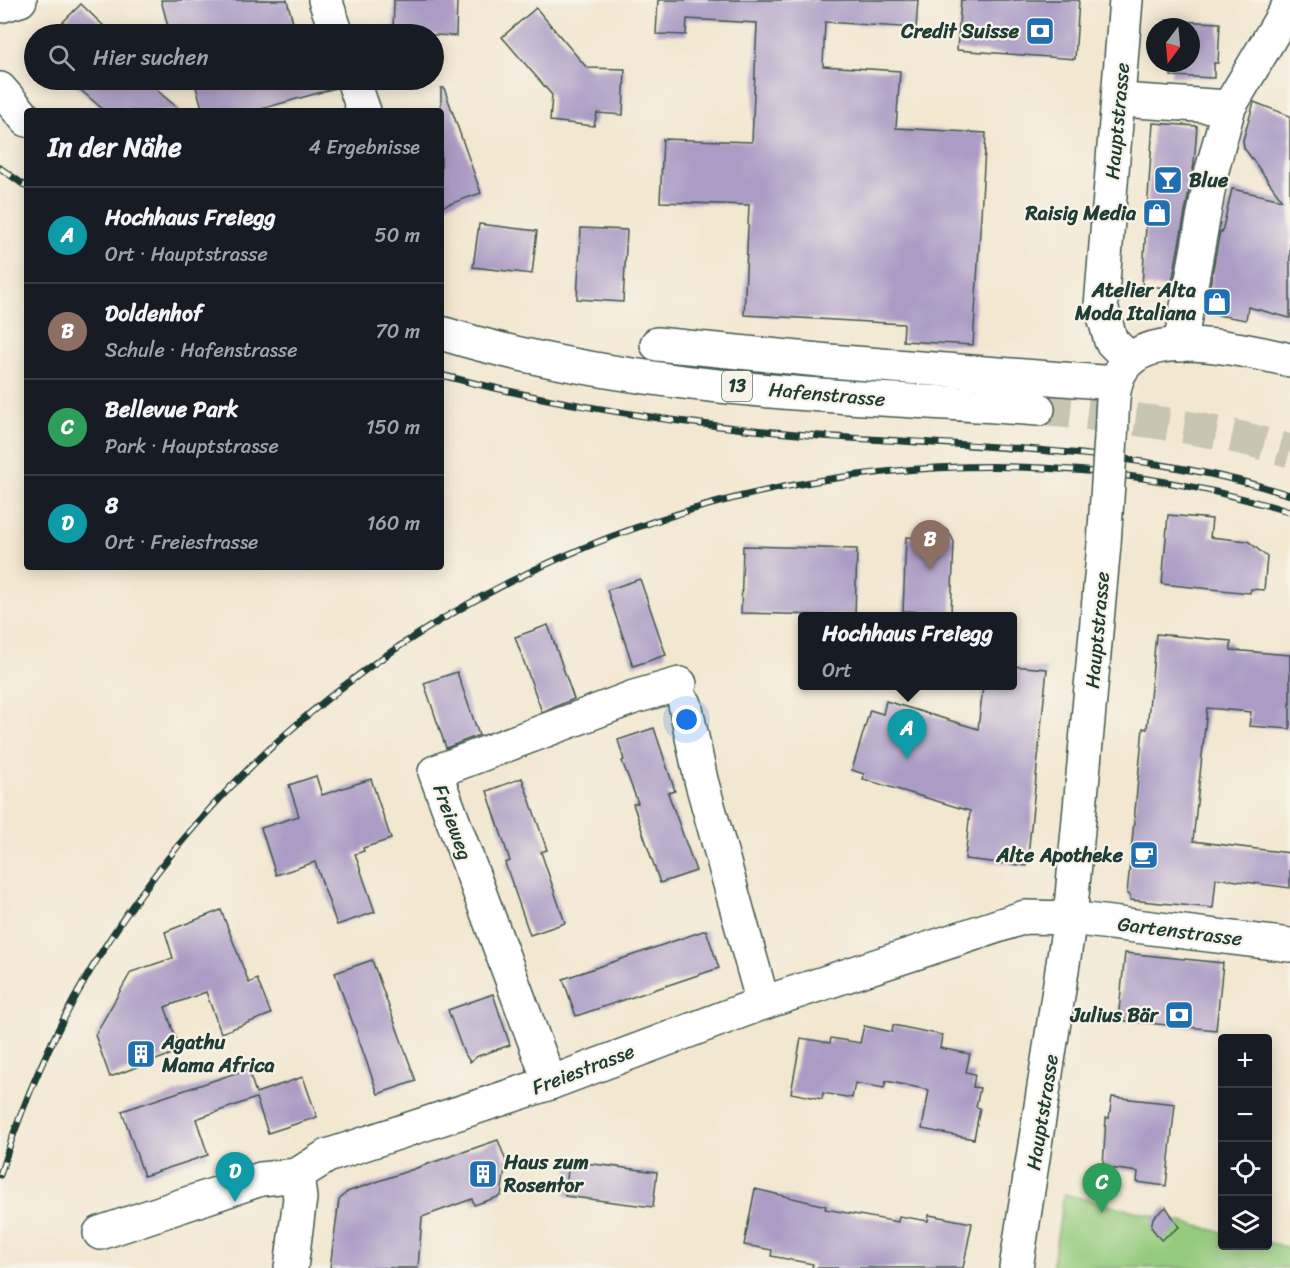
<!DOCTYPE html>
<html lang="de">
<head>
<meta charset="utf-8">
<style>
  body { margin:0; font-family:Sriracha,sans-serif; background:#242831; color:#f1f3f6 }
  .controls { position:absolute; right:18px; bottom:18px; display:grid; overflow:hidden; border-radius:6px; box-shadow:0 3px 15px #0003 }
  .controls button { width:54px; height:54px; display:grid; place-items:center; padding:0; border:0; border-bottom:2px solid #363941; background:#171b24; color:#f1f3f6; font:30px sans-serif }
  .compass { position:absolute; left:1146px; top:18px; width:54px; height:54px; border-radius:50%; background:#171b24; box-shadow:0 3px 15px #0003; rotate:196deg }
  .you { position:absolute; left:687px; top:720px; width:21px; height:21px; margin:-15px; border:4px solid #fff; border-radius:50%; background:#1a73e8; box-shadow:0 0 0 9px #1a73e833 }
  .badge { display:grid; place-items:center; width:39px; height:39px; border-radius:50%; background:#1f6fb2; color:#fff; font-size:20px; font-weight:700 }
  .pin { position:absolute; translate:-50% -50px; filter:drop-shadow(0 2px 3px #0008) }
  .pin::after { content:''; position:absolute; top:32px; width:21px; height:18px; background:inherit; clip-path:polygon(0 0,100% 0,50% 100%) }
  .popup { position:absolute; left:798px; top:612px; width:219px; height:78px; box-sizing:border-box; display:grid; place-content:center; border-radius:6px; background:#171b24; filter:drop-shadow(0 2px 4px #0005); font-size:20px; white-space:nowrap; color:#9ea1a6 }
  .popup b { font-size:22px; color:#f1f3f6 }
  .popup::after { content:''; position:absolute; left:50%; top:100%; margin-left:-12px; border:12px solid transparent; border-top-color:#171b24 }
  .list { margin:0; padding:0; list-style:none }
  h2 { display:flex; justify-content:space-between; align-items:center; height:78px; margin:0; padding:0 24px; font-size:26px }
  h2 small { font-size:20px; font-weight:400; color:#9ea1a6 }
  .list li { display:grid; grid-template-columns:39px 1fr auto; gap:18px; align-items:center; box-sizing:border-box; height:96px; padding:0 24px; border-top:2px solid #363941 }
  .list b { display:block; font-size:22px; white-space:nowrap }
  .list p { margin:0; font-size:20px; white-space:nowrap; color:#9ea1a6 }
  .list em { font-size:20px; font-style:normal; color:#9ea1a6 }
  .icon { flex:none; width:33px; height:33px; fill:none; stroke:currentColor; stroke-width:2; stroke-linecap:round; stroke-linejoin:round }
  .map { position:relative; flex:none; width:1290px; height:1268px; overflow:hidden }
  .search { position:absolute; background:#171b24; box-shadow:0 3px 15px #0003; left:24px; top:24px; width:420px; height:66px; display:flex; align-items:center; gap:15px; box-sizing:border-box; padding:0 21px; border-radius:33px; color:#9ea1a6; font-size:22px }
  .panel { position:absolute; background:#171b24; box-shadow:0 3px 15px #0003; left:24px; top:108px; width:420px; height:462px; border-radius:6px }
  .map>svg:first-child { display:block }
  .green { fill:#94cb7d; stroke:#5a8458; stroke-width:1.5 }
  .building { fill:#ac9cc5 }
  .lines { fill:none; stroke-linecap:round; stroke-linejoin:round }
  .primary-tunnel { stroke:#c8c5b1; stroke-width:33; stroke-dasharray:33 16; stroke-linecap:butt }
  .minor-casing { stroke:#3f564b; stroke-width:36 }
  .primary-casing { stroke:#3f564b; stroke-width:36 }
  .minor { stroke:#fff; stroke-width:33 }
  .primary { stroke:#fff; stroke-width:33 }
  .rail-casing { stroke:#1f3d34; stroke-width:7 }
  .rail { stroke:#f7f3e8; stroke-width:4.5; stroke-dasharray:14; stroke-linecap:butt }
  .minor-bridge-casing { stroke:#3f564b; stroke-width:36; stroke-linecap:butt }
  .minor-bridge { stroke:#fff; stroke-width:33 }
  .labels { text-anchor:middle; stroke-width:4.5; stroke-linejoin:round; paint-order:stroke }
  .shield { fill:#f7f3e8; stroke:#60746a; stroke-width:1.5 }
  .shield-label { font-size:18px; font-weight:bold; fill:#1f3d34 }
  .poi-label { font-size:20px; font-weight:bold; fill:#1f3d34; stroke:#f7f3e8; text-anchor:end }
  .street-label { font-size:20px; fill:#1f3d34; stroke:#f7f3e8 }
</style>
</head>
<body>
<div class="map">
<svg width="1290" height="1268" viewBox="0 0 1290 1268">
  <rect width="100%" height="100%" fill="#f7f3e8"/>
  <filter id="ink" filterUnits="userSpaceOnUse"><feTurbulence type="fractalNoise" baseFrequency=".0167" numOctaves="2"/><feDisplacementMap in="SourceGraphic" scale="12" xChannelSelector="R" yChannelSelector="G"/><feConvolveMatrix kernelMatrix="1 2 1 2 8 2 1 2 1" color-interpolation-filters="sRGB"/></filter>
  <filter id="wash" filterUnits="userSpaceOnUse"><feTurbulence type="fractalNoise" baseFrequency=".008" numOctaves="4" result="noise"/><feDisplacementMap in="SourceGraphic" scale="24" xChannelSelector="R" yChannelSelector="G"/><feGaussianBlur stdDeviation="1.35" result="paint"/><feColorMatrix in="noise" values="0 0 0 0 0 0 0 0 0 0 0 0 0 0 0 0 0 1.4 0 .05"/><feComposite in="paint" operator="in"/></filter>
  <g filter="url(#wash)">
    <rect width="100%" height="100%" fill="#f2e7d0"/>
    <polygon class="green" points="1064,1194 1222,1232 1222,1246 1268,1246 1268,1242 1290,1248 1290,1268 1052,1268"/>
    <g id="blocks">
      <g class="building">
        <polygon points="161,0 287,0 296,34 170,34"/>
        <polygon points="394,0 457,0 456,36 393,33"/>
        <polygon points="658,0 918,0 916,28 825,22 823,66 900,71 896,128 986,133 973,345 903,341 904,324 744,315 749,205 660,202 663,139 752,142 757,23 687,19 686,35 656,34"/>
        <polygon points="961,0 1079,0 1075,59 957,50"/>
        <polygon points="81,4 112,34 51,34"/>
        <polygon points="536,8 587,68 625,69 623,115 597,113 594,126 550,121 552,95 502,37"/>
        <polygon points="1174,21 1220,23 1218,63 1214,63 1214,78 1171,76 1171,63 1191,63 1191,27 1174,27"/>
        <polygon points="69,80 145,80 181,111 105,111"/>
        <polygon points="194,80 335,80 336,88 254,111 203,111"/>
        <polygon points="441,88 444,88 481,193 441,207"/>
        <polygon points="1254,102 1290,116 1290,318 1248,307 1246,320 1205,313 1220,231 1222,232 1232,189 1282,200 1244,148 1243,140"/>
        <polygon points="1153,123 1197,126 1194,164 1171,288 1142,286"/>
        <polygon points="479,224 537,231 532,274 473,267"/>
        <polygon points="581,228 627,230 623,302 577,299"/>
        <polygon points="1168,515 1212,519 1210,537 1248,541 1267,557 1264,590 1251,589 1250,593 1162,584"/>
        <polygon points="938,526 948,530 954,542 951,613 903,611 906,537 923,538"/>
        <polygon points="743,546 857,549 855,616 741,613"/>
        <polygon points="640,579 666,655 633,666 607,590"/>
        <polygon points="548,625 574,699 542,712 515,637"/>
        <polygon points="1156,634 1231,641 1231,650 1290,655 1290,729 1249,726 1251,712 1207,708 1193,841 1290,853 1290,888 1216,878 1213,908 1130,900 1130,895 1127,894 1143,728 1147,729"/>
        <polygon points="1012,666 1047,669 1027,866 965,859 970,811 863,779 864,774 852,770 870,710 883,714 886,701 978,729 983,686 1012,686"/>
        <polygon points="457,672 479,735 446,748 424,683"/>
        <polygon points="654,728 675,791 668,793 696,871 660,883 633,804 638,803 622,761 624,760 618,740"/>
        <polygon points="316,776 322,795 371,779 391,839 363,848 364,851 355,854 375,912 337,925 315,862 276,875 261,828 299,816 289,785"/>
        <polygon points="522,778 547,850 541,852 565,923 530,935 505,863 510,861 487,791"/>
        <polygon points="221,910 249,983 257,979 271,1014 221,1033 206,992 165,1007 180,1051 110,1077 95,1035 131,972 173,958 165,932"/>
        <polygon points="706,930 719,968 576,1016 563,979"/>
        <polygon points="1125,953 1223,963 1216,1030 1118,1020"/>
        <polygon points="372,960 416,1081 378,1094 335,973"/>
        <polygon points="493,994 510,1045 478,1056 470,1062 463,1051 448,1010"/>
        <polygon points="893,1025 942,1035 940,1048 970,1054 966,1072 975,1074 973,1087 980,1088 976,1107 980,1108 974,1139 922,1129 929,1090 886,1081 884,1088 855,1083 852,1098 823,1093 822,1099 791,1093 801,1038 830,1043 831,1038 860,1043 864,1026 892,1032"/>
        <polygon points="248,1069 256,1093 303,1077 317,1117 268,1133 256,1098 196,1119 208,1155 144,1176 122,1111"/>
        <polygon points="1112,1097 1175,1104 1166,1186 1137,1182 1138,1172 1103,1167 1106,1118 1109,1118"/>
        <polygon points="498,1140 506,1161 501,1196 474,1205 472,1199 422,1217 418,1268 330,1268 339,1200 347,1192"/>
        <polygon points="569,1161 657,1172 653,1207 565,1196"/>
        <polygon points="755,1189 826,1206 825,1209 898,1222 899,1216 928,1221 929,1215 972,1223 963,1268 812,1268 813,1264 771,1256 772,1250 744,1245"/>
        <polygon points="1166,1207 1179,1227 1161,1240 1151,1227 1153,1218"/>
      </g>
    </g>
  </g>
  <g filter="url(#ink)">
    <use href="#blocks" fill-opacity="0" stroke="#3f564b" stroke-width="1.5"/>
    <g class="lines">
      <path class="primary-tunnel" d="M 1038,409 C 1123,417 1207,426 1290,451"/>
      <g class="minor-casing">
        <g id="minor">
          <polyline points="325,0 337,34"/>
          <polyline points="1126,0 1101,306 1111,341 1129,359"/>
          <polyline points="0,6 20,0"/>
          <polyline points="353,80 364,111"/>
          <polyline points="1120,100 1229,107"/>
          <polyline points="657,344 829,361 1115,383"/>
          <polyline points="1180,345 1212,170 1229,107 1290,4"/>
          <path d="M 1111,437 C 1113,416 1110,387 1122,369 C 1149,325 1249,351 1290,360"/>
          <polyline points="685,704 701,780 763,1003"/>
          <polyline points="550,1083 435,772 634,697 680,684"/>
          <polyline points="100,1233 261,1179 297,1175 327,1156 550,1083 763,1003 1025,917 1070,918 1290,945"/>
          <polyline points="291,1268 300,1198 297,1175"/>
          <polyline points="1016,1268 1070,918 1104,544"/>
        </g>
      </g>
      <g class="primary-casing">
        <g id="primary">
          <polyline points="0,89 27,120"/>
          <path d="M 441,333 C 633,392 839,395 1038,409"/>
        </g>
      </g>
      <use href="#minor" class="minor"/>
      <use href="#primary" class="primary"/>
      <g class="rail-casing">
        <g id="rail">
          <polyline points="0,168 27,187"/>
          <path d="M 441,375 C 566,407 692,426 820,436 C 977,447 1138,447 1290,495"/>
          <path d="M 0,1175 C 165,642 763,348 1290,512"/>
        </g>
      </g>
      <use href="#rail" class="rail"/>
      <g class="minor-bridge-casing">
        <polyline id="minor-bridge" points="1104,544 1111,437"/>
      </g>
      <use href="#minor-bridge" class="minor-bridge"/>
    </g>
  </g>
  <defs>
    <g id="bank-square" transform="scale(1.5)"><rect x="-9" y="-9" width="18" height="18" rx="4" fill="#1f6fb2" stroke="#f7f3e8"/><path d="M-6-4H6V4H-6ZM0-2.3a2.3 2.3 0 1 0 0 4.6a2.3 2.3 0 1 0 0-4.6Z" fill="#fff"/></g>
    <g id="bar-square" transform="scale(1.5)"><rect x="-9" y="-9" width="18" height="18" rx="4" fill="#1f6fb2" stroke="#f7f3e8"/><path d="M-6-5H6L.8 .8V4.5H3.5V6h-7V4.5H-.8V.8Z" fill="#fff"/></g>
    <g id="shop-square" transform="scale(1.5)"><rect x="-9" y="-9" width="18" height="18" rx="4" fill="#1f6fb2" stroke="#f7f3e8"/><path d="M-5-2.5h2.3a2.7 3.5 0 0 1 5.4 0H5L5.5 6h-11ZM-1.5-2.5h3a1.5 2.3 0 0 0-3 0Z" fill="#fff"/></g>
    <g id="cafe-square" transform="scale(1.5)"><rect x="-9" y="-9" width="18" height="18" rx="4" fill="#1f6fb2" stroke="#f7f3e8"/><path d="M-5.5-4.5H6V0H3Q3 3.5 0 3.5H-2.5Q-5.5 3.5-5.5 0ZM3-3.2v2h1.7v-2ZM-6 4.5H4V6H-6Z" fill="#fff"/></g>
    <g id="building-square" transform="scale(1.5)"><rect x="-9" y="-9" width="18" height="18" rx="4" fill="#1f6fb2" stroke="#f7f3e8"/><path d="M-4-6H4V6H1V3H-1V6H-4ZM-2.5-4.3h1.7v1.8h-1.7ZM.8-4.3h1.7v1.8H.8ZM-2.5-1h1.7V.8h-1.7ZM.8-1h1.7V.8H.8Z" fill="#fff"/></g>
  </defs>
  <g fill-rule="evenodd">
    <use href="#bank-square" x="1040" y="31"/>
    <use href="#bar-square" x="1168" y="180"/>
    <use href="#shop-square" x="1157" y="213"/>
    <use href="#shop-square" x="1217" y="302"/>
    <use href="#cafe-square" x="1144" y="855"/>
    <use href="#bank-square" x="1179" y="1015"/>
    <use href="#building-square" x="141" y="1054"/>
    <use href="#building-square" x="483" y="1174"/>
  </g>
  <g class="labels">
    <rect class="shield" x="722" y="371" width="30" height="30" rx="4.5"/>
    <g class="shield-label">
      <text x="737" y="392">13</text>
    </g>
    <g class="poi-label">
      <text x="1019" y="38">Credit Suisse</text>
      <text x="1189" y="187" text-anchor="start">Blue</text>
      <text x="1136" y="220">Raisig Media</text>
      <text x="1196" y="297">Atelier Alta<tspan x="1196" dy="23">Moda Italiana</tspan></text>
      <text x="1123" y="862">Alte Apotheke</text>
      <text x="1158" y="1022">Julius Bär</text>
      <text x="162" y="1049" text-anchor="start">Agathu<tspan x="162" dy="23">Mama Africa</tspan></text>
      <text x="504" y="1169" text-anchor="start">Haus zum<tspan x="504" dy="23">Rosentor</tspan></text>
    </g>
    <g class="street-label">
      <text transform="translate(1117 121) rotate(-85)" y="7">Hauptstrasse</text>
      <text transform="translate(827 394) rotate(5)" y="7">Hafenstrasse</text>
      <text transform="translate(1097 630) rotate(-85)" y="7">Hauptstrasse</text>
      <text transform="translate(453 822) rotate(70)" y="7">Freieweg</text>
      <text transform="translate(1180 931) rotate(7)" y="7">Gartenstrasse</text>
      <text transform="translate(583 1069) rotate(-21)" y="7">Freiestrasse</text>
      <text transform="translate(1042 1112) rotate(-81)" y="7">Hauptstrasse</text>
    </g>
  </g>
</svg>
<div class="controls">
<button>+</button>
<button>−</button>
<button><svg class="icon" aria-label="locate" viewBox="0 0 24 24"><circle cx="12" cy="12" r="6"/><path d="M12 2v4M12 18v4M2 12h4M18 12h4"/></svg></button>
<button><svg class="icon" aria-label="layers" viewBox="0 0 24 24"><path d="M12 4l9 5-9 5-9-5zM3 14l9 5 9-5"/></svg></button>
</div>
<svg class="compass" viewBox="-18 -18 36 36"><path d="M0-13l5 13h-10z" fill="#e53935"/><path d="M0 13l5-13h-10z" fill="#9ea1a6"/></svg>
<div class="you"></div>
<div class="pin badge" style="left:907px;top:759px;background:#0f9aa8">A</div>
<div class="popup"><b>Hochhaus Freiegg</b>Ort</div>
<div class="pin badge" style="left:930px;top:570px;background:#8d6e63">B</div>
<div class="pin badge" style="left:1102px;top:1213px;background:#2e9e5b">C</div>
<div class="pin badge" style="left:235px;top:1202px;background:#0f9aa8">D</div>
<div class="search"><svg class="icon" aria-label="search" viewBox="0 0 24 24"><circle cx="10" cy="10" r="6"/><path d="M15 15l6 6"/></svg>Hier suchen</div>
<section class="panel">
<h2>In der Nähe<small>4 Ergebnisse</small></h2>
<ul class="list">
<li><span class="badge" style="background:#0f9aa8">A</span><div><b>Hochhaus Freiegg</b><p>Ort · Hauptstrasse</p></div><em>50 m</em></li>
<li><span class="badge" style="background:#8d6e63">B</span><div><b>Doldenhof</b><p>Schule · Hafenstrasse</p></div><em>70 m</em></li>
<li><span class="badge" style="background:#2e9e5b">C</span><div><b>Bellevue Park</b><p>Park · Hauptstrasse</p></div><em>150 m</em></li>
<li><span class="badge" style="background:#0f9aa8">D</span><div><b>8</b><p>Ort · Freiestrasse</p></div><em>160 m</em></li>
</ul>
</section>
</div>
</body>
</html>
